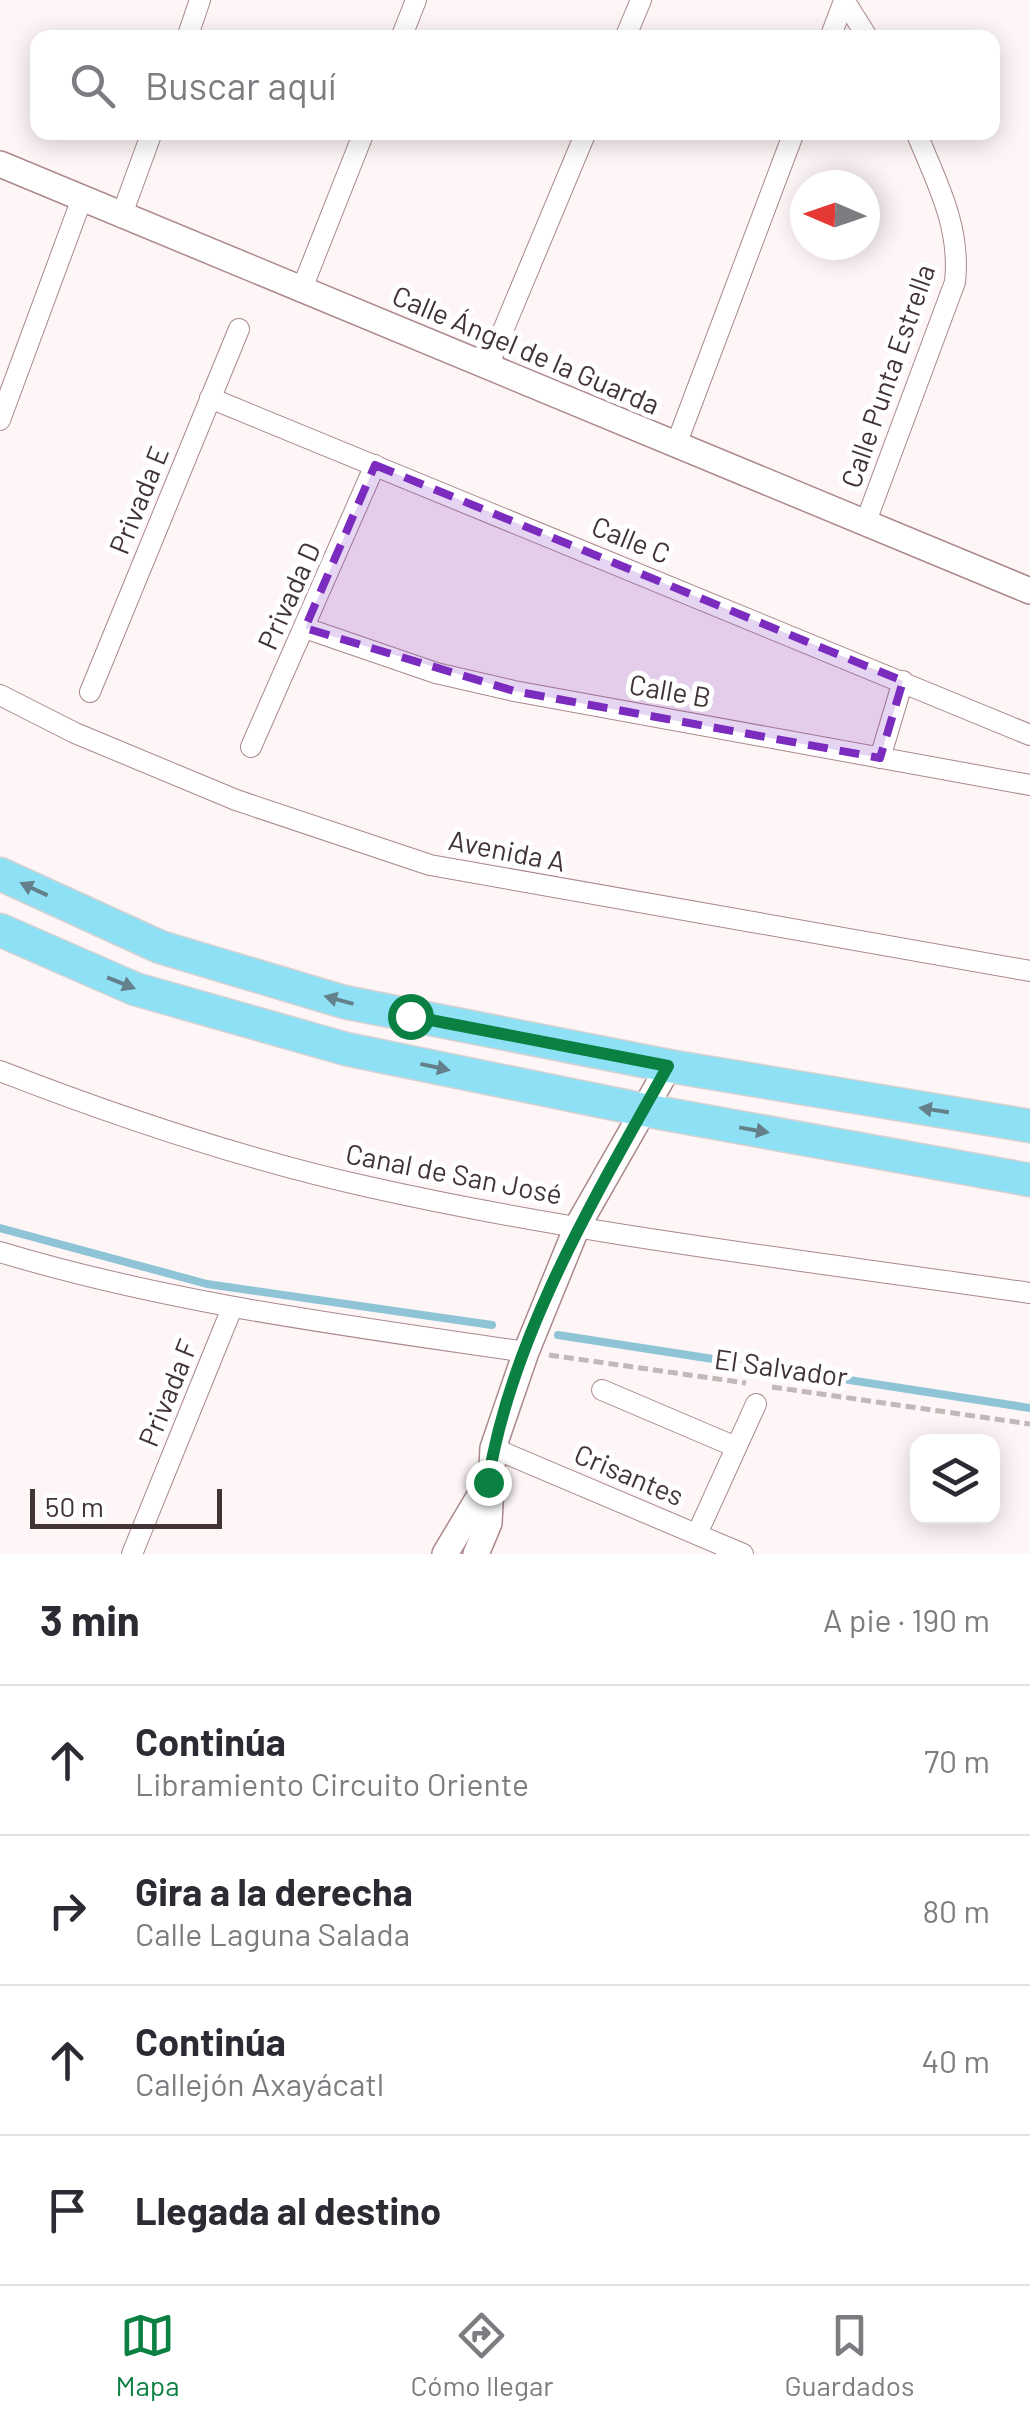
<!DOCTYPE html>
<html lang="es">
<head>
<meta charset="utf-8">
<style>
  body { margin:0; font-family:Barlow,sans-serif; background:#f2f2f3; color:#2b2b33 }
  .controls { position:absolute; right:30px; bottom:30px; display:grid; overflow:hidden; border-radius:20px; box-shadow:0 5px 25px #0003 }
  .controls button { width:90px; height:90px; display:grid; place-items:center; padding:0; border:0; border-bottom:2px solid #e1e1e2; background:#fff; color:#2b2b33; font:50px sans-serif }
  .compass { position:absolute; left:790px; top:170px; width:90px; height:90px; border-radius:50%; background:#fff; box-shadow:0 5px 25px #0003; rotate:272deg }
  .scale { position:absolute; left:30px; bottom:25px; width:192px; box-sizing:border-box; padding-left:10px; border:5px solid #423435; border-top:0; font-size:28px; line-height:35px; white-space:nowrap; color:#423435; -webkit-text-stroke:8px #fff; paint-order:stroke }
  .stop { position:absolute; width:30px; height:30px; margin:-22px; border:8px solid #0b8043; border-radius:50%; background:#fff }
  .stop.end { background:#0b8043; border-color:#fff; box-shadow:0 2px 10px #0008 }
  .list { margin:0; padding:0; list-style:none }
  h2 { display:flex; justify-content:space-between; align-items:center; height:130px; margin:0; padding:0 40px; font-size:42px }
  h2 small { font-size:32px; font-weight:400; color:#7c7c81 }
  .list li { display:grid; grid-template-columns:65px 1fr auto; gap:30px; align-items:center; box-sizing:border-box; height:150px; padding:0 40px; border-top:2px solid #e1e1e2 }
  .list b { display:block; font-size:38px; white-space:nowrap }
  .list p { margin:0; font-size:32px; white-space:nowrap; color:#7c7c81 }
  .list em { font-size:32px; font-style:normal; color:#7c7c81 }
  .icon { flex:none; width:55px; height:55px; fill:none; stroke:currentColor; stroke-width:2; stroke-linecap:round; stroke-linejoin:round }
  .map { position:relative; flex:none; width:1030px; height:1554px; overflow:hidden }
  .search { position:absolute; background:#fff; box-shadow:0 5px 25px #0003; left:30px; right:30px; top:30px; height:110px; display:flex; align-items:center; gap:25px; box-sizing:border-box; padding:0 35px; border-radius:20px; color:#7c7c81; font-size:38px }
  .sheet { height:730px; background:#fff }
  nav { display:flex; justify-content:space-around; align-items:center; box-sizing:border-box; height:140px; border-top:2px solid #e1e1e2; background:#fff; font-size:28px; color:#7c7c81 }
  nav a { display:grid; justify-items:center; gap:5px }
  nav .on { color:#0b8043 }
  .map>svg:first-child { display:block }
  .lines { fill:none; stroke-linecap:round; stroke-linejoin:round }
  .stream { stroke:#8ec4d5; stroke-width:8 }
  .minor-casing { stroke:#ab888b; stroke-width:22 }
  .tertiary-casing { stroke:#ab888b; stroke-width:28 }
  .primary-casing { stroke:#d5d2d3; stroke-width:35 }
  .path { stroke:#c2b8b9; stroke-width:5; stroke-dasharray:10 5; stroke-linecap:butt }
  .minor { stroke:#fff; stroke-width:20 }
  .tertiary { stroke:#fff; stroke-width:25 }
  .primary { stroke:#8ee0f5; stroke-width:32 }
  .oneway { fill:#64818b }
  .route { stroke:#0b8043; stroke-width:12 }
  .marked { fill:#7b2cbf; fill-opacity:0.2; stroke:#7b2cbf; stroke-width:8; stroke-dasharray:20 12; stroke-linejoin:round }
  .labels { text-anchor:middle; stroke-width:10; stroke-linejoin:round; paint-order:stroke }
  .street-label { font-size:28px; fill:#423435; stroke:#fff }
</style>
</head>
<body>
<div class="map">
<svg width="1030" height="1554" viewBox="0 0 1030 1554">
  <rect width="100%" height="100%" fill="#fdf5f6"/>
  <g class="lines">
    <g class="stream">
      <polyline points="0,1228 207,1284 492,1325"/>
      <polyline points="558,1335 1030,1408"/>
    </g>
    <g class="minor-casing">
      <g id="minor">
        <polyline points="844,0 868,38"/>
        <polyline points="187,38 200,0"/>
        <polyline points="401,38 416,0"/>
        <polyline points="625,38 641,0"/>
        <polyline points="830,38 844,1"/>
        <polyline points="121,217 152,132"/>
        <polyline points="301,291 364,132"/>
        <polyline points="489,364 586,132"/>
        <polyline points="210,398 1030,735"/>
        <polyline points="0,420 81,201"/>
        <polyline points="676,445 794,132"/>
        <path d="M 865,524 L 955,282 C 961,227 937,183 916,132"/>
        <polyline points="305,628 436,673 514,691 1030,785"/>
        <polyline points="90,692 239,329"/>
        <polyline points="0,695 75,733 236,800 430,865 1030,971"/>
        <polyline points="251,747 375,465"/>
        <polyline points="880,758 903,681"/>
        <path d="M 0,1071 C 121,1118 243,1159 369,1187 C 587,1236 810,1261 1030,1293"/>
        <path d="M 0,1252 C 172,1304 349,1326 526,1352"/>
        <polyline points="602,1390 736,1447"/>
        <polyline points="493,1448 743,1554"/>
        <polyline points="697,1534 756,1404"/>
        <polyline points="132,1554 232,1308"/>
      </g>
    </g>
    <g class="tertiary-casing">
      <g id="tertiary">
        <polyline points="0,164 1030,591"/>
        <polyline points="445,1554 488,1482"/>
        <polyline points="476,1554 489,1523 493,1448 526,1352 577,1227 669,1066"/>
      </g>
    </g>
    <g class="primary-casing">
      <g id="primary">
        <polyline points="0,874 160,947 344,1002 669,1066 1030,1126"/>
        <polyline points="0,930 135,989 346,1049 644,1110 1030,1180"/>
      </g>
    </g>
    <g class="path">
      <polyline points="549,1355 746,1383"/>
      <polyline points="772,1387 1030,1424"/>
    </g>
    <use href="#minor" class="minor"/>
    <use href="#tertiary" class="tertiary"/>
    <use href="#primary" class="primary"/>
  </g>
  <defs><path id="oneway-solid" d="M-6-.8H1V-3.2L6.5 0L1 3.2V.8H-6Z" transform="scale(2.5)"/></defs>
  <g class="oneway">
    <use href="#oneway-solid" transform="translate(34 889) rotate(-155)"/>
    <use href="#oneway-solid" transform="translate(121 983) rotate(22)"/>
    <use href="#oneway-solid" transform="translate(339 1000) rotate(-165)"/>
    <use href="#oneway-solid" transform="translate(435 1067) rotate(12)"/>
    <use href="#oneway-solid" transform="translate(934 1110) rotate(-171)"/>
    <use href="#oneway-solid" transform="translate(754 1130) rotate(10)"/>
  </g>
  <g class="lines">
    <path class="route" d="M 410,1016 L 668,1066 C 597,1193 511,1336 488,1482"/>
  </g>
  <path class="marked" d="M 375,465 L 903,681 L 880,758 L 514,691 L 305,628 Z"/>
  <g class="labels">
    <g class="street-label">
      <text transform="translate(526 350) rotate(23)" y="10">Calle Ángel de la Guarda</text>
      <text transform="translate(888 376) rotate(-71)" y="10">Calle Punta Estrella</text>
      <text transform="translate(139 500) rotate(-68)" y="10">Privada E</text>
      <text transform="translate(631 540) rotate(22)" y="10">Calle C</text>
      <text transform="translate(289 596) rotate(-66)" y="10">Privada D</text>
      <text transform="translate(670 691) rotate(10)" y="10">Calle B</text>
      <text transform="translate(507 851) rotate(11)" y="10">Avenida A</text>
      <text transform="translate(454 1174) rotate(11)" y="10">Canal de San José</text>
      <text transform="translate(781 1368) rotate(8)" y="10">El Salvador</text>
      <text transform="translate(168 1393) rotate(-68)" y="10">Privada F</text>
      <text transform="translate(629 1475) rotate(23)" y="10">Crisantes</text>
    </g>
  </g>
</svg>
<div class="controls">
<button><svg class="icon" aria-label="layers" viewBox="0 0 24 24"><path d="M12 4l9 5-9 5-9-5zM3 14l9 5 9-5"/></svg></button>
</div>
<svg class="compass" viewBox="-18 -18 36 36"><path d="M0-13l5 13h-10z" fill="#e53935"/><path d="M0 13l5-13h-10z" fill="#7c7c81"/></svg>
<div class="scale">50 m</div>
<div class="stop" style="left:410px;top:1016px"></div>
<div class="stop end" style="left:488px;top:1482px"></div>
<div class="search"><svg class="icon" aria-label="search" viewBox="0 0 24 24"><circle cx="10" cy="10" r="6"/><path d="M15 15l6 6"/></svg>Buscar aquí</div>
</div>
<section class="sheet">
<h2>3 min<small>A pie · 190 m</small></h2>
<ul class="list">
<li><svg class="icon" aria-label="ahead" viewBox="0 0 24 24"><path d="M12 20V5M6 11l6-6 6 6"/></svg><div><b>Continúa</b><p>Libramiento Circuito Oriente</p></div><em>70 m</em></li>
<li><svg class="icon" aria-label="right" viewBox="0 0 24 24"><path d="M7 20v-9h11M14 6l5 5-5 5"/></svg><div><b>Gira a la derecha</b><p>Calle Laguna Salada</p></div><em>80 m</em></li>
<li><svg class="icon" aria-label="ahead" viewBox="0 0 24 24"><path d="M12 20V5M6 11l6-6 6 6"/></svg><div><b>Continúa</b><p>Callejón Axayácatl</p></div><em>40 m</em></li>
<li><svg class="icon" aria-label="arrive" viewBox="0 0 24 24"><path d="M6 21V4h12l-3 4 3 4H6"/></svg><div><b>Llegada al destino</b></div></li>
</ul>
</section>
<nav>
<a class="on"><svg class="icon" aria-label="map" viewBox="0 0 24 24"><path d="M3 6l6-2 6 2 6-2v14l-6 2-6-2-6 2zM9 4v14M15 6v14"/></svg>Mapa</a>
<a><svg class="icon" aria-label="directions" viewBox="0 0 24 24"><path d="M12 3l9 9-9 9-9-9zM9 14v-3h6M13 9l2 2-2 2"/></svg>Cómo llegar</a>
<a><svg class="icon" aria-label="saved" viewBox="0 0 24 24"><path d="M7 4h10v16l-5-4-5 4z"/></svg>Guardados</a>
</nav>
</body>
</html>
